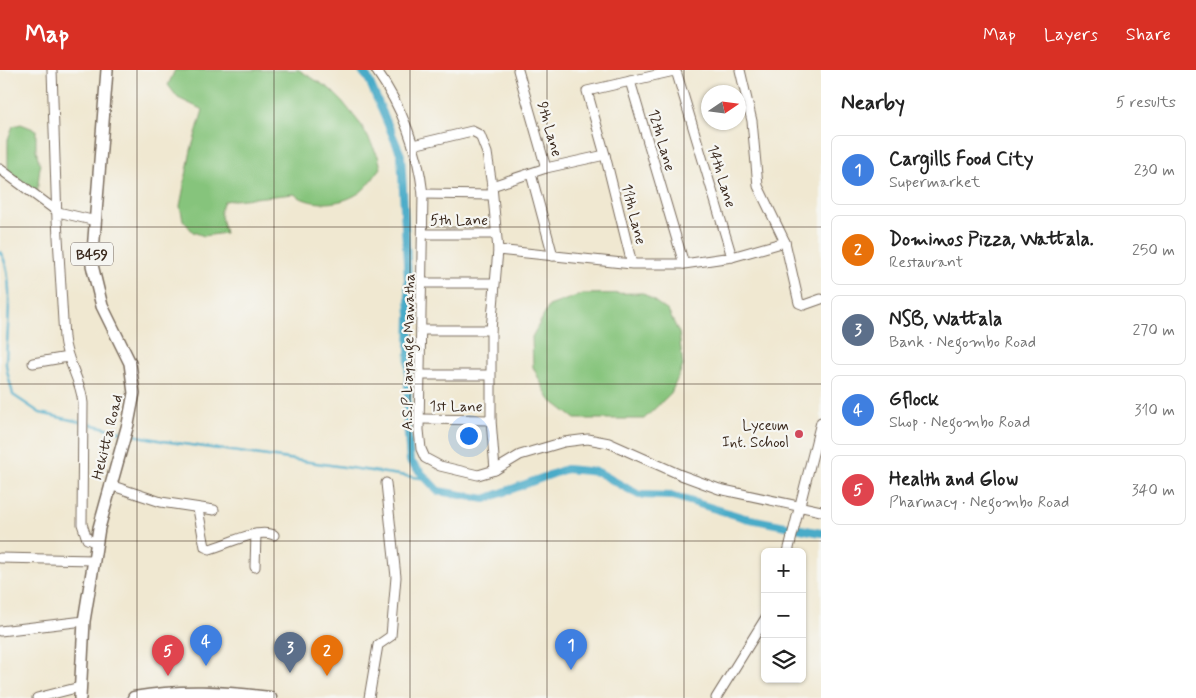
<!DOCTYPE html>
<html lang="en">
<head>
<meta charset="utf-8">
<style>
  body { margin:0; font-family:Mynerve,sans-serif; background:#f2f2f2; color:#222 }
  .controls { position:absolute; right:15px; bottom:15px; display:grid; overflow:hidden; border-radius:8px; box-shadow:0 1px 4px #0004 }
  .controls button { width:45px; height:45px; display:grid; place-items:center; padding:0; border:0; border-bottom:1px solid #e0e0e0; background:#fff; color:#222; font:25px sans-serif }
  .compass { position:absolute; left:701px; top:15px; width:45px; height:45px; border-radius:50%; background:#fff; box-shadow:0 1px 4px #0004; rotate:77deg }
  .you { position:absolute; left:468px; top:365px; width:18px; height:18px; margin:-12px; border:4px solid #fff; border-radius:50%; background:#1a73e8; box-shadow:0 0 0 8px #1a73e833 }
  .badge { display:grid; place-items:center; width:32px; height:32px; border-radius:50%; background:#d93025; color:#fff; font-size:16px; font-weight:700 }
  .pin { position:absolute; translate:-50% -41px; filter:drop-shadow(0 1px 2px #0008) }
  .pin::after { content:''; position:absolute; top:26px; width:18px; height:15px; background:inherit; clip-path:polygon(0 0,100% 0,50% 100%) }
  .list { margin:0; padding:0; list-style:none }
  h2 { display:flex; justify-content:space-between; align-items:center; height:65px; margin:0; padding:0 20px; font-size:21px }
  h2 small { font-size:16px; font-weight:400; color:#767676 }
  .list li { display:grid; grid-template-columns:32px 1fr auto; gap:15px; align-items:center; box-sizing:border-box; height:70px; margin:0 10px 10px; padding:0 10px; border:1px solid #e0e0e0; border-radius:8px }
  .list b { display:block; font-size:19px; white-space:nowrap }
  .list p { margin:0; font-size:16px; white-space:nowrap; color:#767676 }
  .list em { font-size:16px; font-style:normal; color:#767676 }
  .icon { flex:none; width:28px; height:28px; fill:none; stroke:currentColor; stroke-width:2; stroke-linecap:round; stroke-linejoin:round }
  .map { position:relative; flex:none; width:821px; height:628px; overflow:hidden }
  header { display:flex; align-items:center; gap:30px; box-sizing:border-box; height:70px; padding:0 25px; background:#d93025; color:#fff }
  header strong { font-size:24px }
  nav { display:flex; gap:28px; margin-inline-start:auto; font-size:18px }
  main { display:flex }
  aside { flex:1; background:#fff }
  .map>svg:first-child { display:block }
  .green { fill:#86c47b; stroke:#60774c }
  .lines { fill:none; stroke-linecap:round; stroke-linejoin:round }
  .stream { stroke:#48abc8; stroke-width:2.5 }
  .canal { stroke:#48abc8; stroke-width:8 }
  .minor-casing { stroke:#7a6c5d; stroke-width:11 }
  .major-casing { stroke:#7a6c5d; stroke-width:14 }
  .highway-casing { stroke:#7a6c5d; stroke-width:15 }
  .minor { stroke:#fff; stroke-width:9 }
  .major { stroke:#fff; stroke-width:11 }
  .highway { stroke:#fff; stroke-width:12 }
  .grid { fill:none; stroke:#3b2a1e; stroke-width:1; stroke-opacity:0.55 }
  .poi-dot { fill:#d1495b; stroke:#f6f6f2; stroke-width:2 }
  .labels { text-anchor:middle; stroke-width:4.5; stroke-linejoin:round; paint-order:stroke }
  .shield { fill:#f6f6f2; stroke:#73675e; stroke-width:1 }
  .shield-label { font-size:14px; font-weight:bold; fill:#3b2a1e }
  .street-label { font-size:15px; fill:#3b2a1e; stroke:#f6f6f2 }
  .poi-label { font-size:15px; fill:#3b2a1e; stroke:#f6f6f2; text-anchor:end }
</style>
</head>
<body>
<header>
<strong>Map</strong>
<nav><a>Map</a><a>Layers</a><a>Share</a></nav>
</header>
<main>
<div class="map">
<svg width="821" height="628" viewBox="0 0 821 628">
  <rect width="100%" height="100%" fill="#f6f6f2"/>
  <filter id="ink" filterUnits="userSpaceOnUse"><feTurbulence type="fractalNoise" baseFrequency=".02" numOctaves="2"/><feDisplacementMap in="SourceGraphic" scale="10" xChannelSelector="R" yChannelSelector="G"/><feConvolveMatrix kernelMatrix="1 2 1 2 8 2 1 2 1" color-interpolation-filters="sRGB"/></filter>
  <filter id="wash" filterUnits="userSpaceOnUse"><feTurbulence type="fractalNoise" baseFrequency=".0096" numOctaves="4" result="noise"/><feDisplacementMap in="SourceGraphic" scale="20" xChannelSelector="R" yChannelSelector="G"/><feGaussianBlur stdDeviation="1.12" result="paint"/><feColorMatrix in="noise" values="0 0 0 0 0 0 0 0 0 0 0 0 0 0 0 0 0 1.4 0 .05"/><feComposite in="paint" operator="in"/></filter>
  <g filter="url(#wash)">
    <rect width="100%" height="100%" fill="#f0e8d1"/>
    <g class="green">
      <path d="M 175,0 L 299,0 L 330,19 L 342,31 L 362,56 L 378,86 L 381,98 C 375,105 370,114 363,120 C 345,135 313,138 294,124 L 224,131 L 220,142 L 225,163 L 204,166 L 193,162 L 183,150 L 180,136 L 191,80 L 203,40 L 178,28 L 168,15 Z"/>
      <polygon points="21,54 36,60 36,80 40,96 37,124 8,103 8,69 13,56"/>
      <polygon points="643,223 668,241 679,263 683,296 671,323 644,349 575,349 549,329 533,297 532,267 549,236 582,224"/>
    </g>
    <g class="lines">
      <g class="stream">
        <path d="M 0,182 C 16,204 6,267 6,294 C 7,304 11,315 13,325 L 40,343 L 80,352"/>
        <polyline points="86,353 122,362"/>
        <polyline points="129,364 163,371 427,409"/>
      </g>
      <polyline class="canal" points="361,0 368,8 401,85 410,245 407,352 410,391 438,421 485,429 566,399 598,402 639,425 673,426 745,448 821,463"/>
    </g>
  </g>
  <g filter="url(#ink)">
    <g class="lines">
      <g class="minor-casing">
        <g id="minor">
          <path d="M 52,0 L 57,150 L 64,268 C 66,291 81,309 83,333 L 82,454 L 87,469 L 97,473"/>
          <path d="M 376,0 C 402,37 418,80 423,124 L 419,360 L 421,379 L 425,388 L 440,396 L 478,405 L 495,400 L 520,385 L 564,372 L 588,369 L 609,373 L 681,405 L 719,419 L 821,441"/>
          <polyline points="518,0 546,98"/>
          <polyline points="630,11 684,194"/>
          <polyline points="413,75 472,61 480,65 487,83 492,116 498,180 491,260 491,350 495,400"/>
          <polyline points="0,99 58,142 96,151"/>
          <polyline points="531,104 553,186"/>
          <polyline points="492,116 546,98 605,85"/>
          <polyline points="423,124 492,125"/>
          <polyline points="423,164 496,164"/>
          <polyline points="785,172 799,233 804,235 821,229"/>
          <polyline points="498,180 632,194 684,194 732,187 677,4 674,1 587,21 605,85 632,194"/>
          <polyline points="732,187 785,172 758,116 752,51 740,0"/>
          <polyline points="422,213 493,213"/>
          <polyline points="421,260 491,260"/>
          <polyline points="33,293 68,287"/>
          <polyline points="420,305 490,305"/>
          <polyline points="420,349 491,350"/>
          <polyline points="110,415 161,432 214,440"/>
          <path d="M 198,439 L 205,477 L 210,479 C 228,474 256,458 274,465"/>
          <polyline points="788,482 821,352"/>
          <polyline points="0,488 94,490"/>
          <polyline points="255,497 256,464"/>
          <polyline points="0,561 84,551"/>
          <polyline points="37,628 80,617"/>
          <polyline points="369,628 378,575 391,566 396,507 386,413"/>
          <polyline points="716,628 765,549"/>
        </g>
      </g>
      <g class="major-casing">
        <polyline id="major" points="80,628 84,551 94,490 99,458 128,354 134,323 130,293 102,236 92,195 107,0"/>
      </g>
      <g class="highway-casing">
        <path id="highway" d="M 134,628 C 180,620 223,622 270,628"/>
      </g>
      <use href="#minor" class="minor"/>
      <use href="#major" class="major"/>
      <use href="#highway" class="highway"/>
    </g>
  </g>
  <path class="grid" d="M 137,0 L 137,628M 274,0 L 274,628M 410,0 L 410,628M 547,0 L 547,628M 684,0 L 684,628M 0,157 L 821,157M 0,314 L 821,314M 0,471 L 821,471"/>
  <circle class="poi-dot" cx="799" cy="364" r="5"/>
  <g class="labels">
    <rect class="shield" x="71" y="172.5" width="42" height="23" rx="4"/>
    <g class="shield-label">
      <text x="92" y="189">B459</text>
    </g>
    <g class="street-label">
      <text transform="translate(550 59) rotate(74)" y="5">9th Lane</text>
      <text transform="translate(662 70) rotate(74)" y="5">12th Lane</text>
      <text transform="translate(722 106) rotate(73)" y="5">14th Lane</text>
      <text transform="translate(634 144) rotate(76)" y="5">11th Lane</text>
      <text x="459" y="155">5th Lane</text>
      <text transform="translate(408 282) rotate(-89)" y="5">A.S.P Liayange Mawatha</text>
      <text transform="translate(456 336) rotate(1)" y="5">1st Lane</text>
      <text transform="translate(107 367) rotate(-76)" y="5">Hekitta Road</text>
    </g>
    <g class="poi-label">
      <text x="789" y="360">Lyceum<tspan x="789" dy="17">Int. School</tspan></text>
    </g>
  </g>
</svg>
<div class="controls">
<button>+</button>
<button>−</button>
<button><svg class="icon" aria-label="layers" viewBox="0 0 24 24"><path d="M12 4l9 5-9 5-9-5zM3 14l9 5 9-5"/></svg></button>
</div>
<svg class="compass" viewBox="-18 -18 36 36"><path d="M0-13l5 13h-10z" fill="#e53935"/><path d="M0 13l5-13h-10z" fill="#767676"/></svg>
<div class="you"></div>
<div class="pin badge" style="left:571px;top:600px;background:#3f7fe0">1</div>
<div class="pin badge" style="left:327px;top:606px;background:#e8710a">2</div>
<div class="pin badge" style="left:290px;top:603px;background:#5c6f8a">3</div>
<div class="pin badge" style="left:206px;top:596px;background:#3f7fe0">4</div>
<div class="pin badge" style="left:168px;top:606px;background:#e0444e">5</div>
</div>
<aside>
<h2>Nearby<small>5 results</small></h2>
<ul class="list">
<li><span class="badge" style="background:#3f7fe0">1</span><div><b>Cargills Food City</b><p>Supermarket</p></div><em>230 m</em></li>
<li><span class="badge" style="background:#e8710a">2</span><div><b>Dominos Pizza, Wattala.</b><p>Restaurant</p></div><em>250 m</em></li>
<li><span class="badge" style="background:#5c6f8a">3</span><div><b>NSB, Wattala</b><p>Bank · Negombo Road</p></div><em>270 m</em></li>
<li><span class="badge" style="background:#3f7fe0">4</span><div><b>Gflock</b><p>Shop · Negombo Road</p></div><em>310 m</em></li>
<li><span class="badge" style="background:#e0444e">5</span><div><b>Health and Glow</b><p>Pharmacy · Negombo Road</p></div><em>340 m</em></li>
</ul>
</aside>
</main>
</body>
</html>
